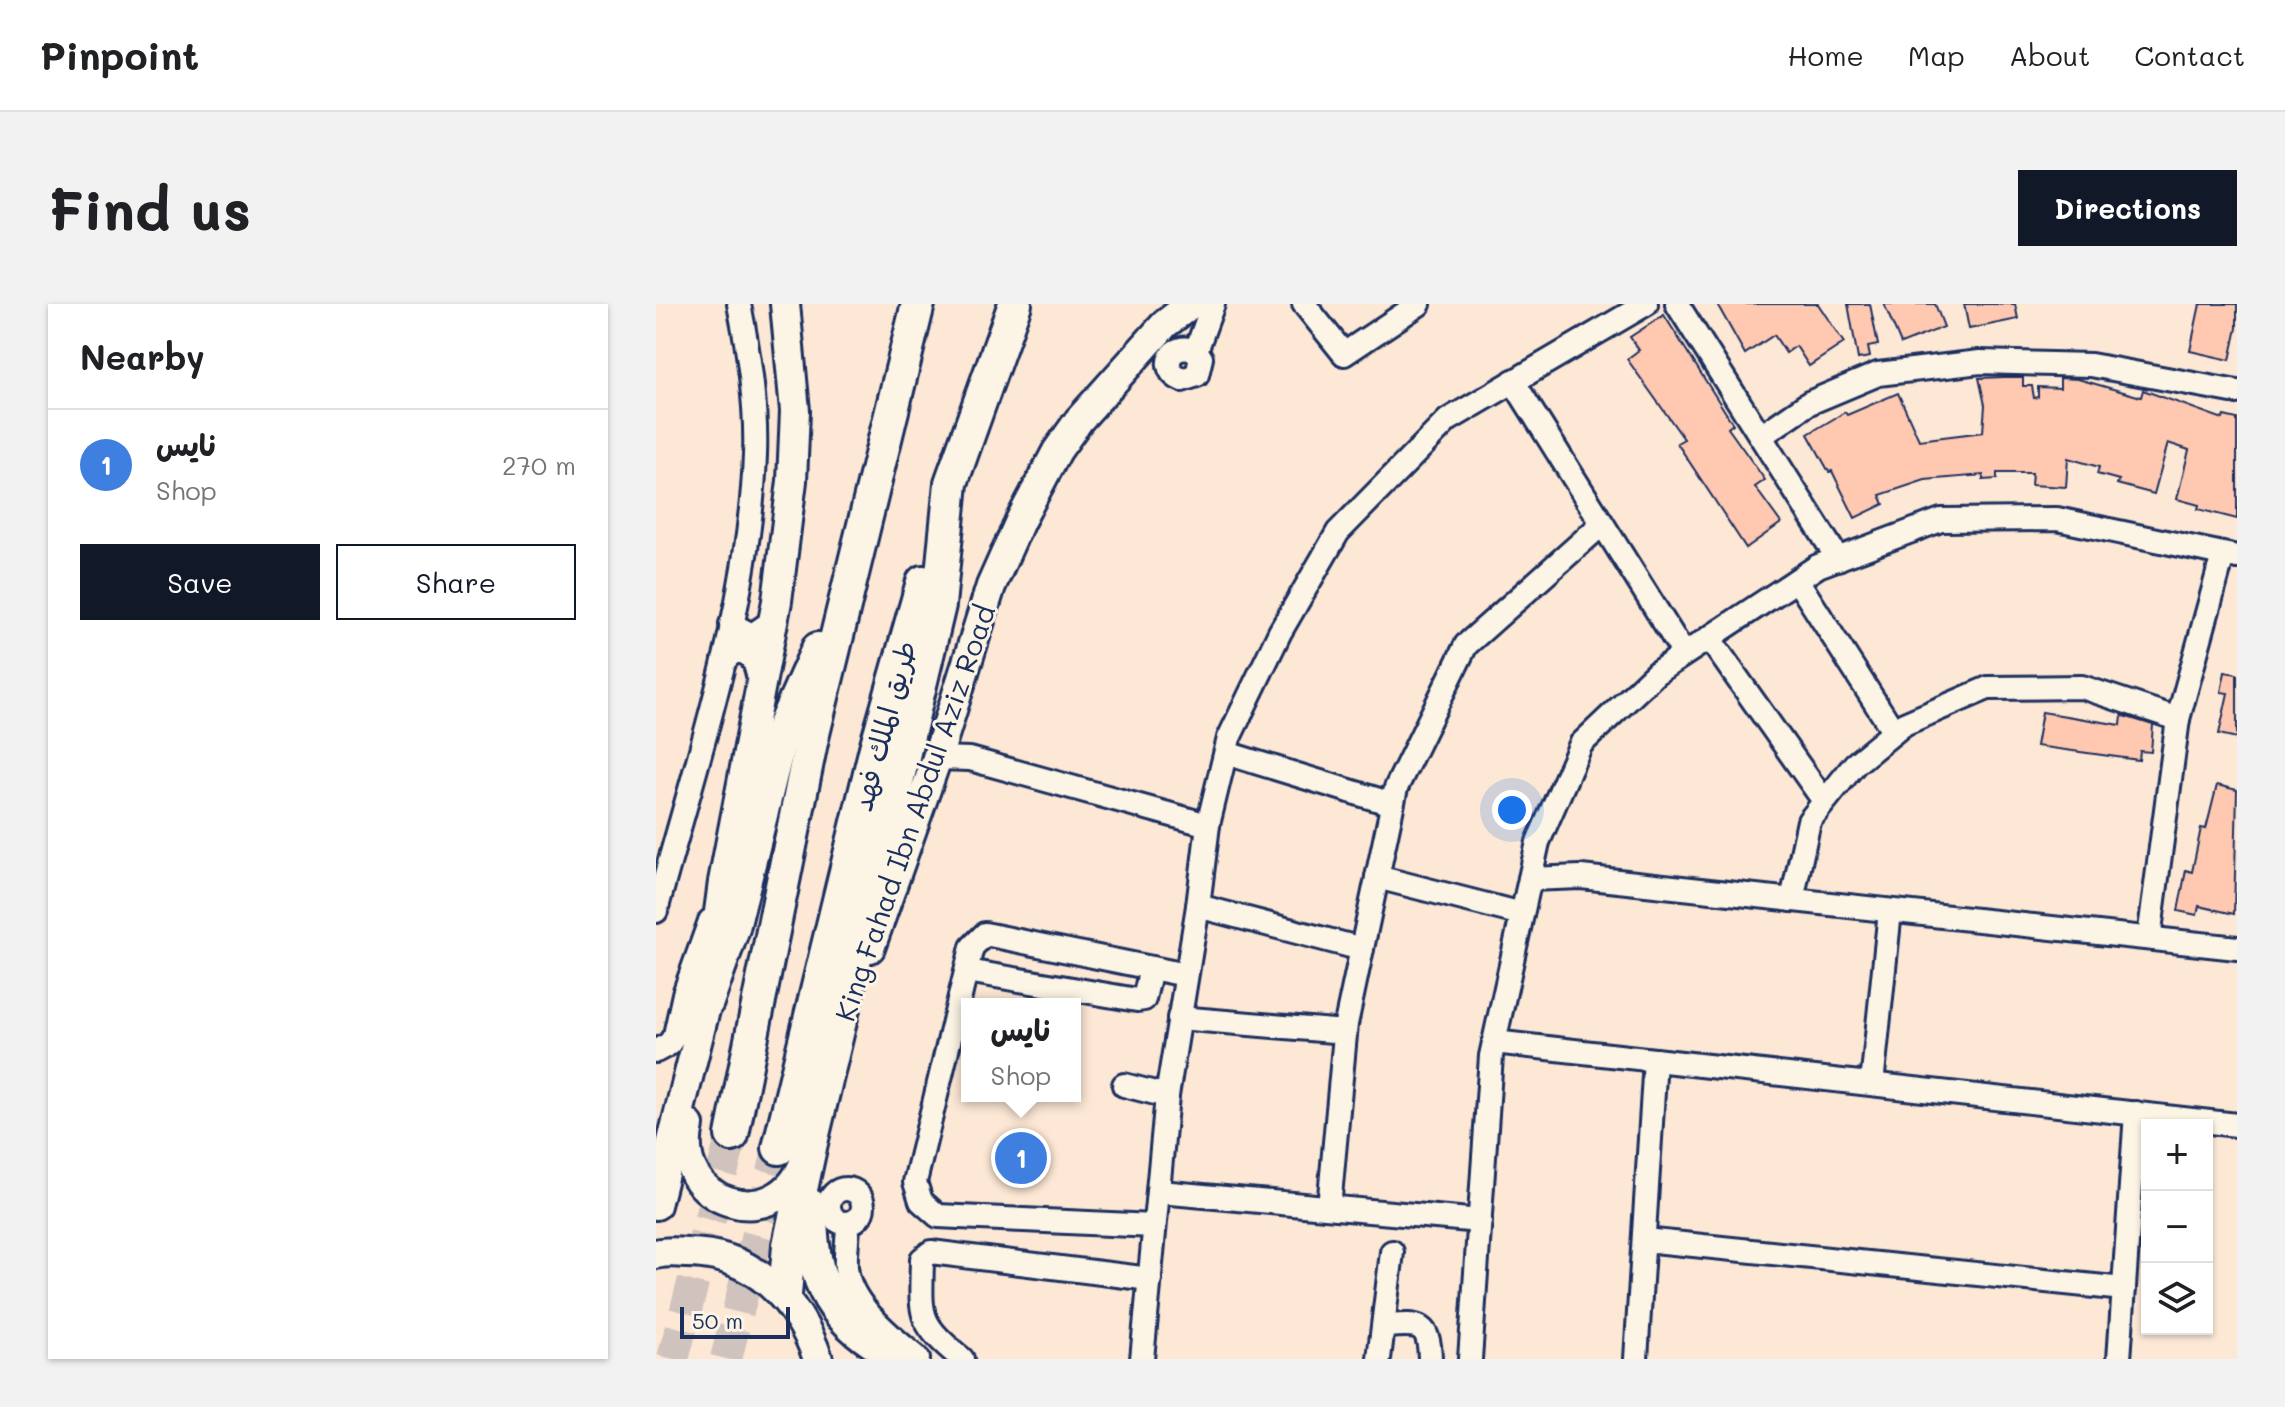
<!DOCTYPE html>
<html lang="en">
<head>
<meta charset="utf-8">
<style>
  body { margin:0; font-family:Mali,"Playpen Sans Arabic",sans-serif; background:#f2f2f2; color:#202124 }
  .controls { position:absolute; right:24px; bottom:24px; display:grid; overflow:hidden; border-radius:0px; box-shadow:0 2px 6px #0004 }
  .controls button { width:72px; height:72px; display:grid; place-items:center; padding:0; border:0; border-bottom:2px solid #e0e0e0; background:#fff; color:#202124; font:40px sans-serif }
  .scale { position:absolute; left:24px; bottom:20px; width:110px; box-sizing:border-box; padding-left:8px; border:4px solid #1b2f5e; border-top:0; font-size:22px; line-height:28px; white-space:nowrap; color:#1b2f5e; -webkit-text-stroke:6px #fcf5e5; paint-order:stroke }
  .you { position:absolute; left:856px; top:506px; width:28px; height:28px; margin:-20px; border:6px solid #fff; border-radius:50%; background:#1a73e8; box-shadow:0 0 0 12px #1a73e833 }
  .badge { display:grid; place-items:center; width:52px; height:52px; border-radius:50%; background:#111827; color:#fff; font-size:26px; font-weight:700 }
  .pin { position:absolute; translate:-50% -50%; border:4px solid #fff; box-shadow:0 2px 8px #0006 }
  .popup { position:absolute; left:305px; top:694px; width:120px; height:104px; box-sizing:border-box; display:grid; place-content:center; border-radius:0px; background:#fff; filter:drop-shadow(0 2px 6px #0005); font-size:26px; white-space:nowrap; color:#757577 }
  .popup b { font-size:30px; color:#202124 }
  .popup::after { content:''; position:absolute; left:50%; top:100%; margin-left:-16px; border:16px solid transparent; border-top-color:#fff }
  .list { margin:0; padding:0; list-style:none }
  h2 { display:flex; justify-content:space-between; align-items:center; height:104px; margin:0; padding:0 32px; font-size:34px }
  h2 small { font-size:26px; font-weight:400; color:#757577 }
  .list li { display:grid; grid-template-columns:52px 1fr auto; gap:24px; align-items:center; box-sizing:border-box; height:112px; padding:0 32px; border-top:2px solid #e0e0e0 }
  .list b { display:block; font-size:30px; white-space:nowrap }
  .list p { margin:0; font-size:26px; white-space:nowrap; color:#757577 }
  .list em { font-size:26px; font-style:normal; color:#757577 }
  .actions { display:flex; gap:16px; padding:24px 32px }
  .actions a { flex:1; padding:18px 0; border:2px solid #111827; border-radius:0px; text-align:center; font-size:28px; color:#111827 }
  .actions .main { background:#111827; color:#fff }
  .icon { flex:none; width:44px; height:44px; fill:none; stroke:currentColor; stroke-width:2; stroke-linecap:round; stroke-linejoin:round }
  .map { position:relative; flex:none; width:1581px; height:1055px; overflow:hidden; border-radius:0px }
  header { display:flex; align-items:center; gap:48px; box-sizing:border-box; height:112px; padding:0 40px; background:#fff; border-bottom:2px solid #e0e0e0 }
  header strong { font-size:38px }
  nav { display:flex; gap:44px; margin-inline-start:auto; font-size:28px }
  .intro { display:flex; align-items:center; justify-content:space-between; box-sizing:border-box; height:192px; padding:0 48px }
  h1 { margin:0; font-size:56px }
  .button { padding:20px 36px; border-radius:0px; background:#111827; color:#fff; font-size:28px; font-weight:700 }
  main { display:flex; gap:48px; padding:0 48px }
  aside { flex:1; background:#fff; border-radius:0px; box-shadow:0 2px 6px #0004 }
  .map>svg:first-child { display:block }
  .building { fill:#ffc8b1; stroke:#1b2f5e; stroke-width:2 }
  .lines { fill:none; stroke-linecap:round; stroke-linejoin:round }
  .highway-tunnel { stroke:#d0c3bd; stroke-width:32; stroke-dasharray:32 16; stroke-linecap:butt }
  .minor-casing { stroke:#1b2f5e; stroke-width:28 }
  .major-casing { stroke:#1b2f5e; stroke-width:34 }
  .highway-casing { stroke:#1b2f5e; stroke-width:38 }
  .minor { stroke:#fcf5e5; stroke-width:22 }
  .major { stroke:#fcf5e5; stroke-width:28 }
  .highway { stroke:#fcf5e5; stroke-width:32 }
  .labels { text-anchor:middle; stroke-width:6; stroke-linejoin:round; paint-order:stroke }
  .street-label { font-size:28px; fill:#1b2f5e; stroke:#fcf5e5 }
</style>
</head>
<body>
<header>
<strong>Pinpoint</strong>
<nav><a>Home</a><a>Map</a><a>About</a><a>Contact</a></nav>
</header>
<div class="intro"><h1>Find us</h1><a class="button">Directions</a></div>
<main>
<aside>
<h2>Nearby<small></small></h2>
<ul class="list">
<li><span class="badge" style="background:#3f7fe0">1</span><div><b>نايس</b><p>Shop</p></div><em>270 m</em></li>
</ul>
<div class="actions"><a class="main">Save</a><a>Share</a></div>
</aside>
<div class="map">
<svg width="1581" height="1055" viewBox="0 0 1581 1055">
  <rect width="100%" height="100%" fill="#fde8d5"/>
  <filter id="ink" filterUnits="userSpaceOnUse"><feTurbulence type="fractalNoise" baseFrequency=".0125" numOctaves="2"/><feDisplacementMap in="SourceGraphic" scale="16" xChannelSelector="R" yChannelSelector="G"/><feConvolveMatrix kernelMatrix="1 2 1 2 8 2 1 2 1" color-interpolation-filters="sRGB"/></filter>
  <g filter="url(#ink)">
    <g class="building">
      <polygon points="1061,0 1162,0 1188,39 1153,62 1140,42 1130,49 1118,31 1089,50"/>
      <polygon points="1192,0 1214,0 1222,41 1212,43 1214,53 1202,55"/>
      <polygon points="1228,0 1279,0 1288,23 1245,40"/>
      <polygon points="1308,0 1359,0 1362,15 1313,25"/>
      <polygon points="1544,0 1581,0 1581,24 1574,56 1534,47"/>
      <polygon points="1008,11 1077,120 1072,124 1109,176 1099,183 1125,219 1090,244 1021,139 1028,135 971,55 983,46 974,33"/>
      <polygon points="1348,73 1367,73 1367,82 1376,82 1378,94 1382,93 1382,83 1404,84 1404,74 1422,75 1485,93 1487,86 1567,115 1568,112 1581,115 1581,215 1542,205 1543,201 1521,195 1533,146 1512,139 1498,190 1461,180 1463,176 1441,170 1443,163 1412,154 1410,183 1375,181 1376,169 1341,169 1341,175 1327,176 1327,171 1269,176 1224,191 1228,200 1199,214 1176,167 1173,168 1152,130 1189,108 1191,111 1242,89 1263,136 1327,128 1329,101 1323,74"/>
      <polygon points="1569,368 1581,370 1581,434 1563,430 1572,389 1565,388"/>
      <polygon points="1386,408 1465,421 1466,412 1471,413 1497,421 1495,448 1484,447 1483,456 1380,442"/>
      <polygon points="1561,481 1581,486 1578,610 1543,602 1541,611 1522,607 1530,566 1536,568 1545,524 1550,525"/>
    </g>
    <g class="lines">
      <g class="highway-tunnel">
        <polyline points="17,1055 76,831"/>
        <polyline points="70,1055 123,844"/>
      </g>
      <g class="minor-casing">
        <g id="minor">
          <polyline points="648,0 688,50 763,0"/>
          <polyline points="1021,0 1182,255"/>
          <path d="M 540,47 C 515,36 501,65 526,76 L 541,71 L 545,54 L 540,47 L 557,0"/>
          <polyline points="857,77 1028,350"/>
          <polyline points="1105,132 1153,99 1222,70 1324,58 1435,61 1581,88"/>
          <polyline points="1141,276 1238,428"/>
          <polyline points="75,320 96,331 118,316"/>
          <polyline points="1053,334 1168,497"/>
          <path d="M 68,357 L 77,348 C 99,345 100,363 104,380"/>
          <polyline points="570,449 736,500"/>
          <polyline points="281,454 314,455 552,521"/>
          <polyline points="721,573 866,610"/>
          <polyline points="874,575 925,573 1581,644"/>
          <polyline points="1136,596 1153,517 1199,460 1248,420 1332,384 1426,383 1522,415"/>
          <polyline points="542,602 706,645"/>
          <path d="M 0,607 C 40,458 93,306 99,151 C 101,100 93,49 83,0"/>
          <polyline points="1493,634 1522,415 1567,251"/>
          <polyline points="311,667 481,696 488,695 495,664"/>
          <polyline points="523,714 689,728"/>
          <polyline points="838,738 1581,821"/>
          <polyline points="0,747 13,740 19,731 28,690 54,617"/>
          <polyline points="1216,780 1234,607"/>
          <polyline points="468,781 511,792"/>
          <circle cx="190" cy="902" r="17"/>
          <polyline points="504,888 824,917"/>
          <polyline points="673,903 690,720 740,484 810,341 946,220"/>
          <path d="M 192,919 C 192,933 189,949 190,963 C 193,1001 236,1032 262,1055"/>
          <polyline points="498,922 282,912 265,897 259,878 316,643 329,630 530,671"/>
          <polyline points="988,936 1468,985"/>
          <path d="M 729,1022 C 762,1020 773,1017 774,1055"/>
          <path d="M 306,1055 C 260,1017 265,1012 266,955 L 275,948 L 494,975"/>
          <polyline points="486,1055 511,792 542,602 552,521 573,434 624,328 682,228 792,116 990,0"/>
          <polyline points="723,1055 736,948"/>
          <polyline points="814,1055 835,752 882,538 925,440 1000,369 1162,262 1285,216 1401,215 1581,253"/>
          <polyline points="980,1055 999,756"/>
          <polyline points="1463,1055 1480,809"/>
        </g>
      </g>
      <g class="major-casing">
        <g id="major">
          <polyline points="214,644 281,454 335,282 364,217 401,147 423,116 509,20 535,0"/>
          <path d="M 33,821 C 14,902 123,933 149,856"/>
          <polyline points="0,901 51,698 67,578 121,297 136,177 139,107 129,0"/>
          <path d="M 0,950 C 10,947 21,948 31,949 C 98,949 142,996 162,1055"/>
        </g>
      </g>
      <g class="highway-casing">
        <g id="highway">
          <polyline points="51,698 77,624 126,426 162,345"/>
          <polyline points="76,831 155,438 262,0"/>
          <polyline points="123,844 220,444 267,278"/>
          <path d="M 155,902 C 154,982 176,1018 246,1055"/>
          <polyline points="129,991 133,941 155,839 283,301 295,179 359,0"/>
        </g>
      </g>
      <use href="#minor" class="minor"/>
      <use href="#major" class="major"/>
      <use href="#highway" class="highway"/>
    </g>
  </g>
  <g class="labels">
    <g class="street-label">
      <text transform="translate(228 422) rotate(-75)" y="10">طريق الملك فهد</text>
      <text transform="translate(259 509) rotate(-71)" y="10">King Fahad Ibn Abdul Aziz Road</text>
    </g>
  </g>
</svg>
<div class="controls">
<button>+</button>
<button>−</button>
<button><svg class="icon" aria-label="layers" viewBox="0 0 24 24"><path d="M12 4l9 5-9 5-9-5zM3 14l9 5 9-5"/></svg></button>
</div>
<div class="scale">50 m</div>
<div class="you"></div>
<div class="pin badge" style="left:365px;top:854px;background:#3f7fe0">1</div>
<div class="popup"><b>نايس</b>Shop</div>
</div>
</main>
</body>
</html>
